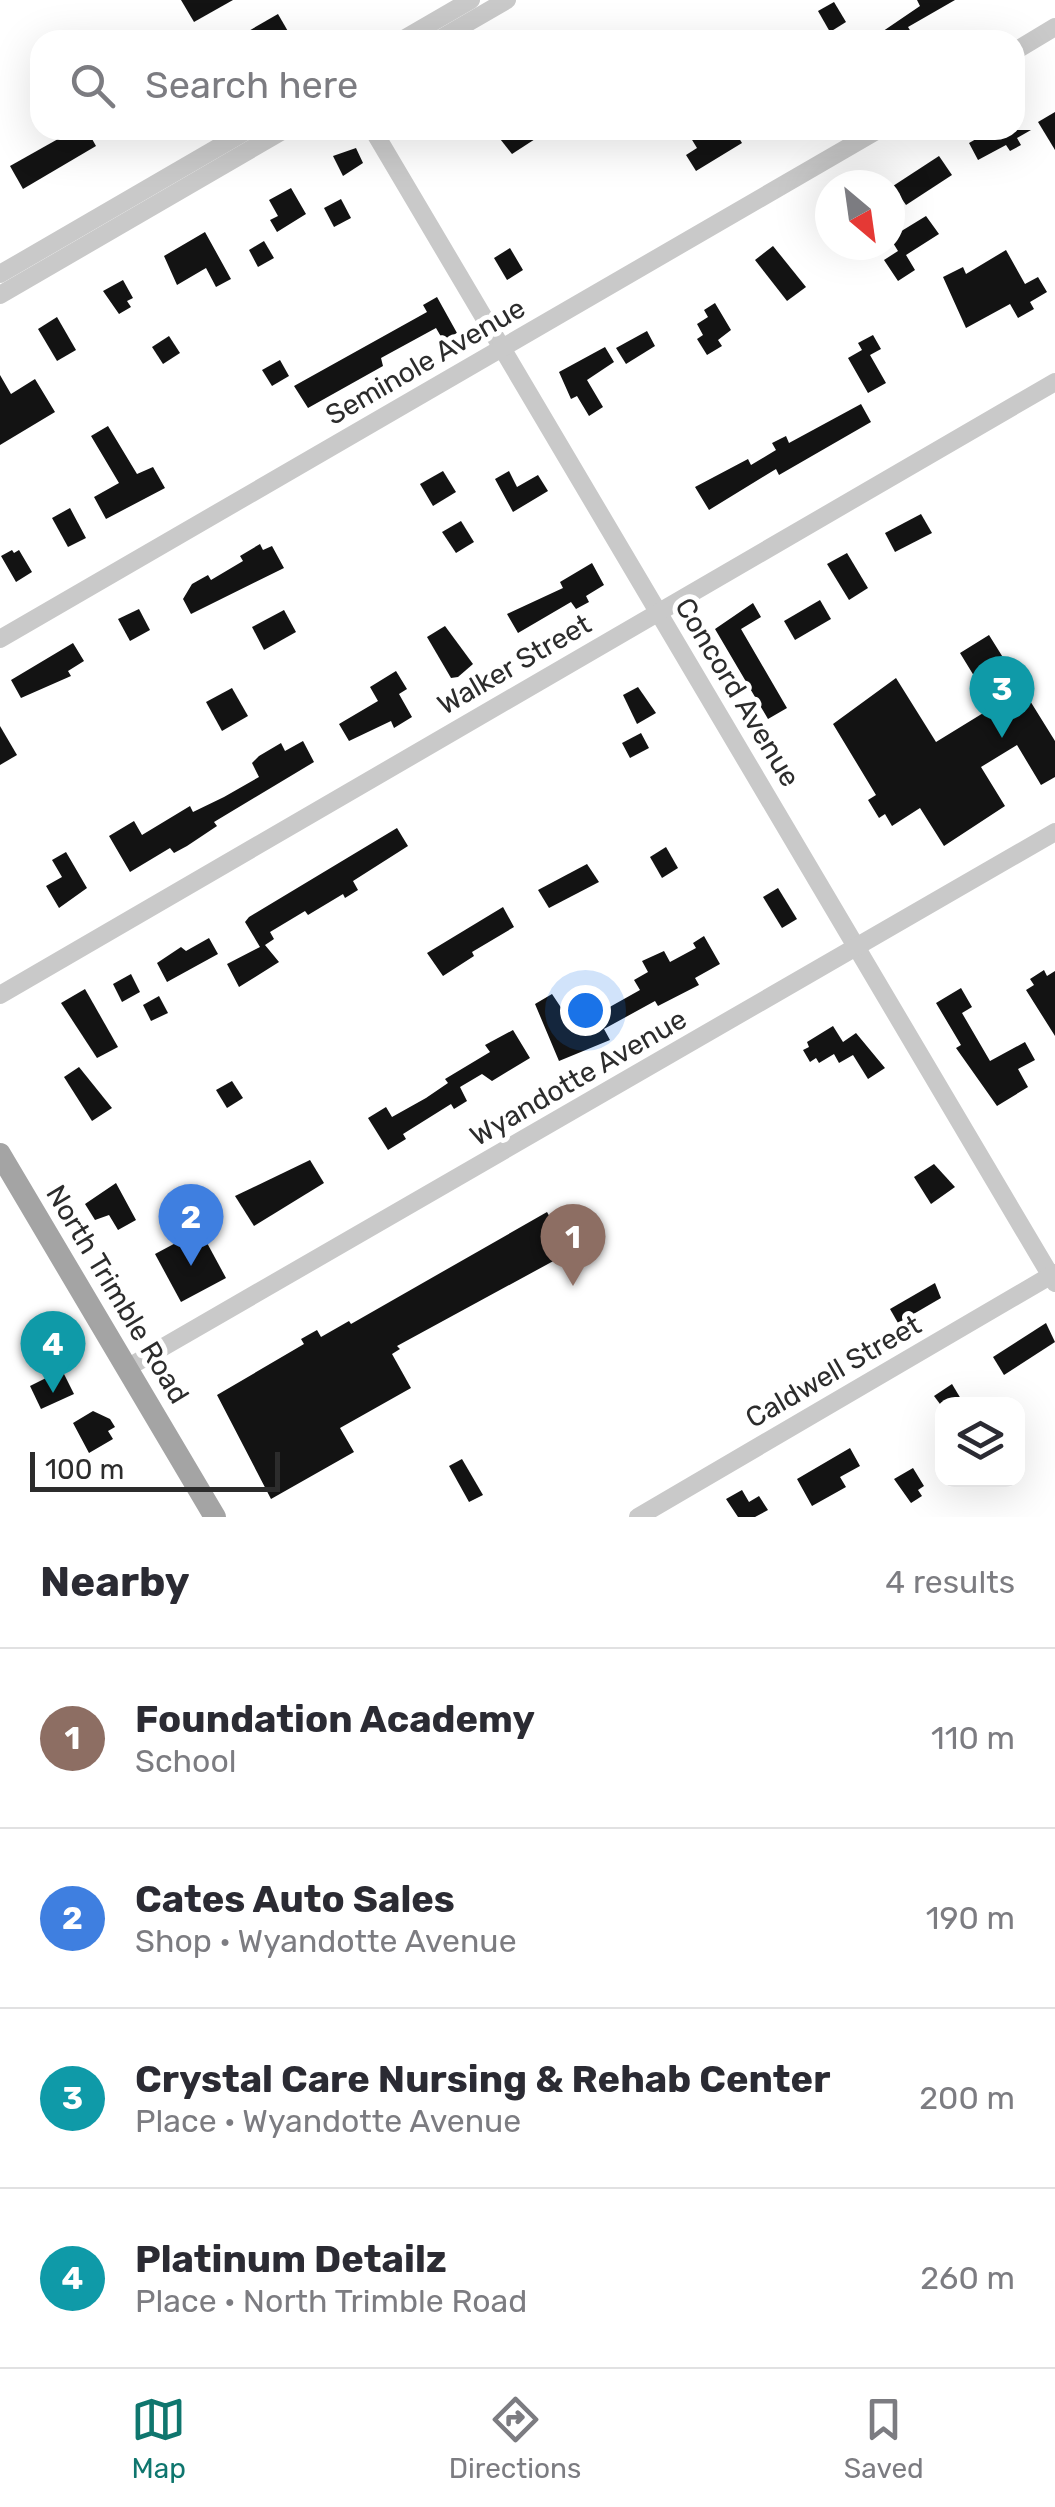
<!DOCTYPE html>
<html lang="en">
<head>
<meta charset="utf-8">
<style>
  body { margin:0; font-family:Rubik,sans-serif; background:#f7f7f7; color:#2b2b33 }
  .controls { position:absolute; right:30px; bottom:30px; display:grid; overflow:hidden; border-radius:20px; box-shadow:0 10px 40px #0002 }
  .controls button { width:90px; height:90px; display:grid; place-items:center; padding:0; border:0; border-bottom:2px solid #e1e1e2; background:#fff; color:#2b2b33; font:50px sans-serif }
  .compass { position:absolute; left:815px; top:170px; width:90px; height:90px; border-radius:50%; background:#fff; box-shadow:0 10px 40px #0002; rotate:151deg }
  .scale { position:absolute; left:30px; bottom:25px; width:250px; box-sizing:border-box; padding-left:10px; border:5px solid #2c2c2c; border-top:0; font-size:28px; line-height:35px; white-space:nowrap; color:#2c2c2c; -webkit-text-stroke:8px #fff; paint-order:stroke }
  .you { position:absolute; left:585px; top:1010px; width:35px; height:35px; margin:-25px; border:8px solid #fff; border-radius:50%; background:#1a73e8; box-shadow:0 0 0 15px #1a73e833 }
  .badge { display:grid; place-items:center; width:65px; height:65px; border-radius:50%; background:#0f766e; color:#fff; font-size:32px; font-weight:700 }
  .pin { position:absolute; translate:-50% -82px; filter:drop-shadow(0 2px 5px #0008) }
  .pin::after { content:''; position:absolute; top:52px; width:35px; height:30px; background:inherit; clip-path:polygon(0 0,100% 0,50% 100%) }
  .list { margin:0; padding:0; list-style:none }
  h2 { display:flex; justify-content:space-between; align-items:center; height:130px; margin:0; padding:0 40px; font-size:42px }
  h2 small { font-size:32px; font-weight:400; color:#7c7c81 }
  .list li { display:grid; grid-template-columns:65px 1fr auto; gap:30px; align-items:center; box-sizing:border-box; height:180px; padding:0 40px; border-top:2px solid #e1e1e2 }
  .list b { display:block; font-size:38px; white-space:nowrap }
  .list p { margin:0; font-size:32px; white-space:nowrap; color:#7c7c81 }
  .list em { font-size:32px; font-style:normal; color:#7c7c81 }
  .icon { flex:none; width:55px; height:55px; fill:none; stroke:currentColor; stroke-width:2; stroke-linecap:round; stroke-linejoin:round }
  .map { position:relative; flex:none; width:1055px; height:1517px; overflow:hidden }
  .search { position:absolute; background:#fff; box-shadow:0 10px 40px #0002; left:30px; right:30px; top:30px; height:110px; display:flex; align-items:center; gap:25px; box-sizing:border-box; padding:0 35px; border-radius:30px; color:#7c7c81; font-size:38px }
  .sheet { height:850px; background:#fff }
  nav { display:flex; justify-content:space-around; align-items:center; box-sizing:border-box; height:140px; border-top:2px solid #e1e1e2; background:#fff; font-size:28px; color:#7c7c81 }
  nav a { display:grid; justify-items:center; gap:5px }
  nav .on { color:#0f766e }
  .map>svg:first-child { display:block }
  .building { fill:#131313 }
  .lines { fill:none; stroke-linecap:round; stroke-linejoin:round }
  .minor { stroke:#c9c9c9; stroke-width:18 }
  .major { stroke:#a4a4a4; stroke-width:22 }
  .labels { text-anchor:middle; stroke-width:10; stroke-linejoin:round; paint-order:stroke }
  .street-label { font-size:28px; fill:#2c2c2c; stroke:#fff }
</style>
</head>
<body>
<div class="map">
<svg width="1055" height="1517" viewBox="0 0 1055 1517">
  <rect width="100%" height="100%" fill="#fff"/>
  <g class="building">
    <polygon points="181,0 233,0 194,22"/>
    <polygon points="917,0 955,0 908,27 916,40 870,40 920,6"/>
    <polygon points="834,2 846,22 830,32 818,11"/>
    <polygon points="278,14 293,40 233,40"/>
    <polygon points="1055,112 1055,150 1038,122"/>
    <polygon points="74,130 87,130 96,146 23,189 10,166"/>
    <polygon points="493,130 549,130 512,154"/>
    <polygon points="686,130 708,130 713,138 734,130 742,143 696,171 686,155 697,148"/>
    <polygon points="992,130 1031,130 1017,138 1021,145 1010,151 1006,145 978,160 969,143"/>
    <polygon points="356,148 363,163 343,176 333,156"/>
    <polygon points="939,156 952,175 906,205 893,186"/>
    <polygon points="291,188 306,214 277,232 270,220 278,216 269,200"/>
    <polygon points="341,199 351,218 334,227 324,208"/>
    <polygon points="926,216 939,234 906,255 915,270 898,281 884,260 898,251 890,238"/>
    <polygon points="205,232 231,279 216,287 206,268 177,285 164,256"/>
    <polygon points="264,241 274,258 258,267 249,250"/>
    <polygon points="773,246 806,287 787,301 755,260"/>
    <polygon points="510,248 523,270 507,280 494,258"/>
    <polygon points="1006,250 1025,284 1038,277 1047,292 1030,302 1034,309 1018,318 1010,304 966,328 943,277 963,267 966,274"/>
    <polygon points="123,280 133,298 127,301 131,307 119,314 103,291"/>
    <polygon points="437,297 457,333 443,340 436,328 381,358 383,366 308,408 294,386 427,312 423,305"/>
    <polygon points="715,303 731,330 718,340 722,346 707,355 697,339 703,335 697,324 708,317 704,310"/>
    <polygon points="57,317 76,350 57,361 38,329"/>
    <polygon points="647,331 655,346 626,364 616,348"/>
    <polygon points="873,335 881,349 870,355 886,383 868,393 848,358 862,350 858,343"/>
    <polygon points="169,336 180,353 163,364 152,347"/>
    <polygon points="605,347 614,362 587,380 603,407 589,416 577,396 571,399 559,372"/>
    <polygon points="280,360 289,376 272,386 262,370"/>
    <polygon points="0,375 11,394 35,379 55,412 0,445"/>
    <polygon points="861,404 871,422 779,475 776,469 709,510 695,487 748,459 751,465 776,450 772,443 786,436 789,443"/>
    <polygon points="108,426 137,474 153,467 165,488 106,519 94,497 119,483 91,436"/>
    <polygon points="443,471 456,492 433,506 420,484"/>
    <polygon points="509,471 517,487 538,475 548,491 513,512 495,479"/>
    <polygon points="70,508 86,538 68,547 52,518"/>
    <polygon points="921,514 932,533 895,552 885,533"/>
    <polygon points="461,521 474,542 456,553 442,532"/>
    <polygon points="260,544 263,550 272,546 284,568 191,614 183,599 192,584 208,575 211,580 243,561 240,556"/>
    <polygon points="12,550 14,553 19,550 32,572 16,582 1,556"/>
    <polygon points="847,553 868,588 849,600 827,564"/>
    <polygon points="592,563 604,585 586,596 589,602 576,609 571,602 518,633 507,614 563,588 560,582"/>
    <polygon points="820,600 831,619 795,640 784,621"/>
    <polygon points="753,603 761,617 741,629 787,708 768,719 715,629"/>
    <polygon points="139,609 150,630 130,641 118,619"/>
    <polygon points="284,610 296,632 264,650 252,627"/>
    <polygon points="445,626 473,664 458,677 451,678 427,637"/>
    <polygon points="989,635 1055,741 1055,777 1041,785 1017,745 981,767 1005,806 944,846 920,808 892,826 885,814 879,818 868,800 876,795 833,724 896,678 936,742 993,707 960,653"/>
    <polygon points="73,643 84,661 68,671 71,676 21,698 11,680"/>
    <polygon points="396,671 407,689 399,694 412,717 394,728 391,721 349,741 339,724 378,701 370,687"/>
    <polygon points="638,687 656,713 637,724 623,695"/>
    <polygon points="232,688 248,716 222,731 206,702"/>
    <polygon points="0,726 17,755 0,765"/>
    <polygon points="641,733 649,748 630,758 622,743"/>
    <polygon points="303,741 314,762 214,822 217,826 187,846 174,853 170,848 130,872 109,836 134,821 142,835 190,806 193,812 224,797 259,777 252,763 259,756 281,743 285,751"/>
    <polygon points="397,828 408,846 353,881 358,890 345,898 343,894 308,915 305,911 270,932 274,939 265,945 279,962 239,987 227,964 260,947 245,922 249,917"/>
    <polygon points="666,847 678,868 662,878 650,857"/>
    <polygon points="66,852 87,888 59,908 46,886 62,877 52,860"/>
    <polygon points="587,864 599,882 549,908 538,890"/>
    <polygon points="778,888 797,919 782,928 763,897"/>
    <polygon points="503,907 514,927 472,952 474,956 443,976 427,953"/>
    <polygon points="704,936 720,964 695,978 699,985 658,1006 655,1001 604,1029 610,1040 559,1061 535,1004 552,994 574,1027 640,990 634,980 648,972 642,961 664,951 670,962 696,948 693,943"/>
    <polygon points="209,938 218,954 167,982 157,963 181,947 186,951"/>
    <polygon points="1044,970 1047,976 1055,971 1055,1036 1026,990 1034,985 1030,979"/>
    <polygon points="131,974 140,992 122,1002 113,984"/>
    <polygon points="961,988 972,1007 962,1013 990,1061 1025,1042 1035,1060 1018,1069 1028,1087 997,1106 956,1048 961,1045 936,1003"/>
    <polygon points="85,989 118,1047 97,1058 61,1003"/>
    <polygon points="159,996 168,1013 151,1021 143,1005"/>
    <polygon points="833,1026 843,1042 856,1033 885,1068 868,1079 853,1055 839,1063 834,1054 819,1063 816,1058 810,1062 803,1050 809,1047 807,1042"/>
    <polygon points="513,1030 530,1058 492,1081 482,1074 460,1087 467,1101 454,1109 451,1104 403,1134 406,1139 388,1150 368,1118 386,1107 392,1117 426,1098 448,1083 445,1079 490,1052 485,1045"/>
    <polygon points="79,1067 112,1108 92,1121 64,1077"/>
    <polygon points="232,1081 243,1098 227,1108 216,1090"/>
    <polygon points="310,1160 324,1183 254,1226 235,1196"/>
    <polygon points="934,1164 955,1187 931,1204 914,1177"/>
    <polygon points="116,1183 136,1220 118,1230 109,1215 95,1220 85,1204"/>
    <polygon points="547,1212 570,1252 397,1346 400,1349 392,1354 411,1388 340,1428 354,1452 271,1499 217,1395 304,1344 301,1339 317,1330 321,1337 349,1321 351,1324"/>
    <polygon points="200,1230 226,1278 181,1302 155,1254"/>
    <polygon points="935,1283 941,1298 898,1323 890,1309"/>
    <polygon points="46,1317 58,1336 38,1348 27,1329"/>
    <polygon points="1046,1323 1055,1342 1004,1375 993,1357"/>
    <polygon points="62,1370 74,1394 41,1409 30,1386"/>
    <polygon points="952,1384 964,1404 940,1404 934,1396"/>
    <polygon points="93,1411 110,1419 115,1427 108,1431 113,1439 89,1453 73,1423"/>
    <polygon points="850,1448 860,1466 840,1477 846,1487 812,1506 797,1479"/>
    <polygon points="462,1459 483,1495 469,1502 449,1466"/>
    <polygon points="913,1468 924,1486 918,1490 922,1496 911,1503 894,1479"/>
    <polygon points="742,1490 749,1502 759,1496 768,1510 755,1517 738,1517 726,1499"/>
  </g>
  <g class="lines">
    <g class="minor">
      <polyline points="402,40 471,0"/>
      <polyline points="438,40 507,0"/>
      <polyline points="1015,51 1055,27"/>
      <polyline points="373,130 1055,1283"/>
      <polyline points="0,274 248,130"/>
      <polyline points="0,295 284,130"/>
      <polyline points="0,639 878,130"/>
      <polyline points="0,995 1055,382"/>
      <polyline points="127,1368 1055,832"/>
      <polyline points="638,1517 1055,1273"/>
    </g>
    <polyline class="major" points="0,1154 215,1517"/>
  </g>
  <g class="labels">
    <g class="street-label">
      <text transform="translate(425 361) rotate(-30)" y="10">Seminole Avenue</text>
      <text transform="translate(514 664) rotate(-30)" y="10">Walker Street</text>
      <text transform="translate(738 692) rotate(59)" y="10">Concord Avenue</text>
      <text transform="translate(578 1077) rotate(-30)" y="10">Wyandotte Avenue</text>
      <text transform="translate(118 1294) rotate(59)" y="10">North Trimble Road</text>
      <text transform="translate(833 1371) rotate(-30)" y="10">Caldwell Street</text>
    </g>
  </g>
</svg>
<div class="controls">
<button><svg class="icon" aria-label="layers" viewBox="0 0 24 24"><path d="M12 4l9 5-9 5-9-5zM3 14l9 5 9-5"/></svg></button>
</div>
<svg class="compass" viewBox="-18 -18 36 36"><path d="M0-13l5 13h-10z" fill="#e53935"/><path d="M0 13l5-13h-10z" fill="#7c7c81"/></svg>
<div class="scale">100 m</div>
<div class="you"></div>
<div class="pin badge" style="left:573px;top:1286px;background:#8d6e63">1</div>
<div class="pin badge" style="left:191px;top:1266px;background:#3f7fe0">2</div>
<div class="pin badge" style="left:1002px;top:738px;background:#0f9aa8">3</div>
<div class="pin badge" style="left:53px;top:1393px;background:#0f9aa8">4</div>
<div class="search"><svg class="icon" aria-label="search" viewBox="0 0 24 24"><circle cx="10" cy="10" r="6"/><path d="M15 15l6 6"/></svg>Search here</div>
</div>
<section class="sheet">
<h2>Nearby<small>4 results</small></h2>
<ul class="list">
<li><span class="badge" style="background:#8d6e63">1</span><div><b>Foundation Academy</b><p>School</p></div><em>110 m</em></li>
<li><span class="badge" style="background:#3f7fe0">2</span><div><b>Cates Auto Sales</b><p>Shop · Wyandotte Avenue</p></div><em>190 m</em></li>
<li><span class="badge" style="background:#0f9aa8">3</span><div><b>Crystal Care Nursing &amp; Rehab Center</b><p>Place · Wyandotte Avenue</p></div><em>200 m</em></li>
<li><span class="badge" style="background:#0f9aa8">4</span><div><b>Platinum Detailz</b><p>Place · North Trimble Road</p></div><em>260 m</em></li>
</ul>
</section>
<nav>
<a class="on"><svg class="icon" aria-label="map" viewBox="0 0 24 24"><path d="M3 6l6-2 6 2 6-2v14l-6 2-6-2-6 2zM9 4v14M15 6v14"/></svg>Map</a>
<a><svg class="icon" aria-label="directions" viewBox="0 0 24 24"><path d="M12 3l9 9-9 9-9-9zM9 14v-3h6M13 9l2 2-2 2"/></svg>Directions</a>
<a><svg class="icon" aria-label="saved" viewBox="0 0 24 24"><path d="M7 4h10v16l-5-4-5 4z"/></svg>Saved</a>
</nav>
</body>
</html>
